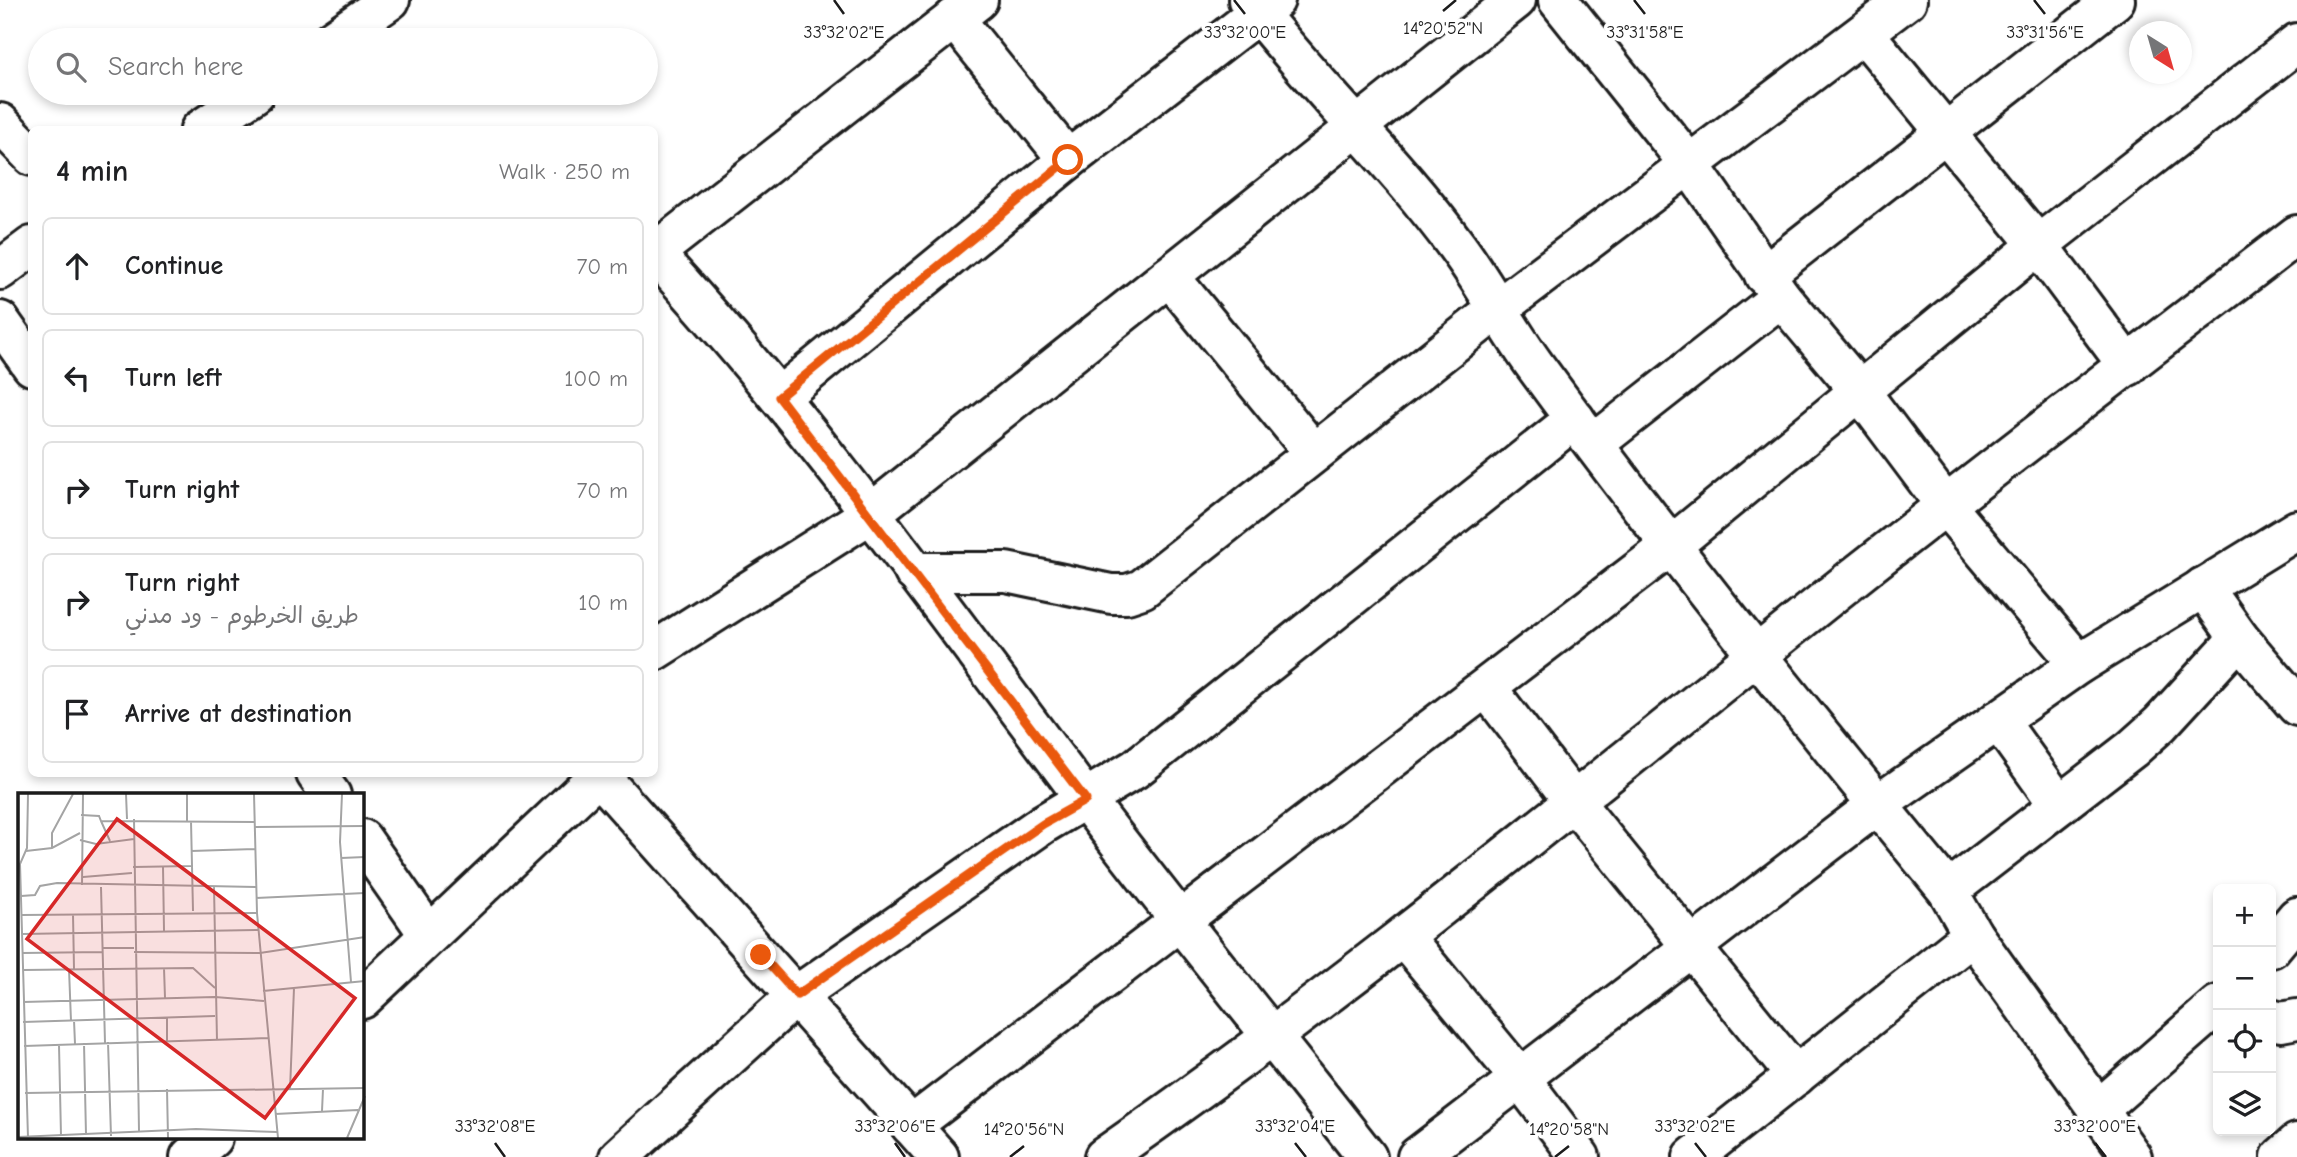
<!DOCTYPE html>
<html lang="en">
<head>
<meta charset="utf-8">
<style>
  body { margin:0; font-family:"Comic Neue","Playpen Sans Arabic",sans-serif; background:#f6f6f6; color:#202124 }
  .controls { position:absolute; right:21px; bottom:21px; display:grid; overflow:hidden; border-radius:10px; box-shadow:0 4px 10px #0003 }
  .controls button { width:63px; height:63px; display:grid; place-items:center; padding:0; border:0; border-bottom:2px solid #e0e0e0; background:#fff; color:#202124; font:35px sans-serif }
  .compass { position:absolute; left:2129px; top:21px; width:63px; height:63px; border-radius:50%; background:#fff; box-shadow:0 4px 10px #0003; rotate:143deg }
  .stop { position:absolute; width:21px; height:21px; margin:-16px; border:5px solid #ea580c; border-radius:50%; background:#fff }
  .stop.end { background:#ea580c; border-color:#fff; box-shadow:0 2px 7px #0008 }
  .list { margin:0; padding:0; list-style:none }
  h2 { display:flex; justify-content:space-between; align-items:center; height:91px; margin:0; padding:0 28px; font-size:30px }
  h2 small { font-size:23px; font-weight:400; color:#757577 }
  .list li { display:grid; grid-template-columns:46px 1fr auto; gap:21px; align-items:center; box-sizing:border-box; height:98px; margin:0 14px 14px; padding:0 14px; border:2px solid #e0e0e0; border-radius:10px }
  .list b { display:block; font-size:26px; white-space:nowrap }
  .list p { margin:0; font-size:23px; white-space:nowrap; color:#757577 }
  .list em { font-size:23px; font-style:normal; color:#757577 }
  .icon { flex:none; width:38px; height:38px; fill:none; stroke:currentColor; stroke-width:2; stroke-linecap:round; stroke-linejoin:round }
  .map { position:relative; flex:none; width:2297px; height:1157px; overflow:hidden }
  .search { position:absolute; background:#fff; box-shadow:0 4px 10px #0003; left:28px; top:28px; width:630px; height:77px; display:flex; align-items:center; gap:18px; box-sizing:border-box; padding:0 24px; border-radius:38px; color:#757577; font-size:26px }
  .panel { position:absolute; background:#fff; box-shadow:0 4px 10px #0003; left:28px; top:126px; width:630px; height:651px; border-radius:10px }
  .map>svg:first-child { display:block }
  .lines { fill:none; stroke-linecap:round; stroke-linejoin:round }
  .street-casing { stroke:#1c1c1c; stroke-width:44 }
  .secondary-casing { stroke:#1c1c1c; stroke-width:44 }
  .street { stroke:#fff; stroke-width:38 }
  .secondary { stroke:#fff; stroke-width:38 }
  .route { stroke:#ea580c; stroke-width:9 }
  .ticks { fill:none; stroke:#1c1c1c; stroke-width:2.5 }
  .inset-road { fill:none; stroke:#a4a4a4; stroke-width:2 }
  .view { fill:#d62828; fill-opacity:0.15; stroke:#d62828; stroke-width:3.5 }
  .inset-edge { fill:none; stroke:#1c1c1c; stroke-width:3.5 }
  .ticks-label { font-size:18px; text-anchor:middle; fill:#1c1c1c; stroke:#fff; stroke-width:7; stroke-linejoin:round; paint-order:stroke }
</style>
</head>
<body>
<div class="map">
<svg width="2297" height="1157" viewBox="0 0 2297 1157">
  <rect width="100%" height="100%" fill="#fff"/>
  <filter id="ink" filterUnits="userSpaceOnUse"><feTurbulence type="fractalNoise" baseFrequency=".0143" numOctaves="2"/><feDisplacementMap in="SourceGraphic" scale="14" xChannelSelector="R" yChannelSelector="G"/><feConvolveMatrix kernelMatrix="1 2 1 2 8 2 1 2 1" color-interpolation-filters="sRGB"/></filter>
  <g filter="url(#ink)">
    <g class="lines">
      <g class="street-casing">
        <g id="street">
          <path d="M 1248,0 C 1314,86 1394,160 1458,248 C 1486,286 1508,329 1536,367 C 1667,546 1808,720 1948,891 L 1973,935 L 2132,1157"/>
          <polyline points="1558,0 1689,164 1781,297 1859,390 1946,506 2079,664"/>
          <polyline points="954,18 1068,160"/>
          <polyline points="1864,33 2038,245 2128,366"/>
          <polyline points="332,40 390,0"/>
          <polyline points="200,130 255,93"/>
          <path d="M 654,253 C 810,422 943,610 1081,793 C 1174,916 1272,1035 1367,1157"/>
          <polyline points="654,253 978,0"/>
          <polyline points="0,270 32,246"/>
          <polyline points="1764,275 2115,0"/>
          <polyline points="1169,276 1314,453"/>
          <polyline points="0,321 32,366"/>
          <polyline points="779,397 1068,160 1275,0"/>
          <polyline points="1595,443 1781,297"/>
          <polyline points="914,572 1006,572 1111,594 1127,594 1142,589 1496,310 1907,0"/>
          <polyline points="2203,587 2239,638 2297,706"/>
          <polyline points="654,651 870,514 1516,0"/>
          <polyline points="1487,688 1575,803 1796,1076"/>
          <polyline points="1998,720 2059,805"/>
          <polyline points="316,774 331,795"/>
          <polyline points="362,839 429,935"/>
          <polyline points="1948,891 2132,749 2160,724 2239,638"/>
          <polyline points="1404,937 1520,1078 1580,1157"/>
          <polyline points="2271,948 2297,917"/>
          <polyline points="362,999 599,775"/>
          <polyline points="2271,1019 2281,1022 2297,1019"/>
          <polyline points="2097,1111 2218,1005"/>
          <polyline points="911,1126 1672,545 2038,245 2297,43"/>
          <polyline points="190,1157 212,1138"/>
          <polyline points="619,1157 797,995 1043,824 1135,769 1575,419"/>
          <path d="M 1104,1157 C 1364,977 1606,774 1853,578 C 2000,462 2149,348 2297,235"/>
          <polyline points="1417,1157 1877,805 2079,664 2297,530"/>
          <polyline points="1693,1157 1973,935"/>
          <polyline points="2281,1157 2297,1143"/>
        </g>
      </g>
      <g class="secondary-casing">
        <g id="secondary">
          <polyline points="0,123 32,156"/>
          <polyline points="598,774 939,1157"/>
        </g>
      </g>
      <use href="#street" class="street"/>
      <use href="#secondary" class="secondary"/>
    </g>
  </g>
  <g class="lines" filter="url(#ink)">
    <polyline class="route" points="761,955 797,995 1043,824 1086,800 779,397 1068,160"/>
  </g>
  <path class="ticks" d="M 834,0 L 844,14M 1234,0 L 1245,14M 1634,0 L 1645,14M 2034,0 L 2045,14M 1443,11 L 1456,0M 495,1143 L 505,1157M 895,1143 L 905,1157M 1295,1143 L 1306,1157M 1695,1143 L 1706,1157M 2095,1143 L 2106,1157M 1010,1157 L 1024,1146M 1555,1157 L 1569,1146"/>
  <g transform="translate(18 793)">
    <rect width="346" height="346" fill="#fff"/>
    <path class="inset-road" d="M 108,1 L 109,26M 169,1 L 169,28M 236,1 L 239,120 L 260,345M 324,1 L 322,49 L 333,189M 63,22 L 81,23 L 83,28 L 237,29M 116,26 L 121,338M 83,28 L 92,48M 173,28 L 175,118M 237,34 L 347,33M 62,47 L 78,51 L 116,46M 34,55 L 34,40 L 55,1M 8,58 L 34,55 L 62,40M 173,58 L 237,56M 323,65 L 347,64M 145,73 L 146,138M 115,74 L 173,73M 65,84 L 114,80M 64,92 L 65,1M 83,94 L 87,250M 196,94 L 199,248M 3,103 L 17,102 L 22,93 L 39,90 L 238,94M 238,105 L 347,100M 55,121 L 56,176M 3,122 L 239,120M 4,141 L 241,137M 85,155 L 116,155M 116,159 L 242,160 L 347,144M 4,160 L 85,159M 146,175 L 147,205M 51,176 L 53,228M 5,177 L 175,175 L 197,195M 245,198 L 347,188M 5,209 L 197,204 L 246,208M 149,225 L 149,249M 56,227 L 57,251M 5,229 L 197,223M 90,249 L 93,343M 66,250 L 68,342M 41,252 L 43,343M 6,253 L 250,245M 149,296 L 150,345M 272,297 L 276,195M 7,300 L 347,295M 304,318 L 305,296M 257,321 L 340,317M 0,344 L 178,336 L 259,339M 10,345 L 2,71 L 9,55 L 10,1M 329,345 L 347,303"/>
    <path class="view" d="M 99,26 L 337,205 L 247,325 L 9,146 Z"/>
    <rect width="346" height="346" class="inset-edge"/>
  </g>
  <g class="ticks-label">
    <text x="1443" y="34">14°20'52"N</text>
    <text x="844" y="38">33°32'02"E</text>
    <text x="1245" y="38">33°32'00"E</text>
    <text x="1645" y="38">33°31'58"E</text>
    <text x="2045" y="38">33°31'56"E</text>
    <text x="495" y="1132">33°32'08"E</text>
    <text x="895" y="1132">33°32'06"E</text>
    <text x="1295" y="1132">33°32'04"E</text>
    <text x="1695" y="1132">33°32'02"E</text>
    <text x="2095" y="1132">33°32'00"E</text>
    <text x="1024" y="1135">14°20'56"N</text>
    <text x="1569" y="1135">14°20'58"N</text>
  </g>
</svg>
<div class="controls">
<button>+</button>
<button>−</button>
<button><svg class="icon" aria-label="locate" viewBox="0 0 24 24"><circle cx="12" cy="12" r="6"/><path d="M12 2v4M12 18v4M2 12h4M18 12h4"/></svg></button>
<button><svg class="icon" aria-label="layers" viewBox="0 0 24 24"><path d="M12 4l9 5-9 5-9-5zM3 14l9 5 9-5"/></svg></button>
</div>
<svg class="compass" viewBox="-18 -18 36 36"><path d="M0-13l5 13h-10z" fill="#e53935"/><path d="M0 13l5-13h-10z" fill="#757577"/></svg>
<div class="stop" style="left:1068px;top:160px"></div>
<div class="stop end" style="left:761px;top:955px"></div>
<div class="search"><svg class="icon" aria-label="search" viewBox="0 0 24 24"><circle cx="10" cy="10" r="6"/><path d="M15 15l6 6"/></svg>Search here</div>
<section class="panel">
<h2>4 min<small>Walk · 250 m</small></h2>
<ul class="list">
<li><svg class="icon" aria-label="ahead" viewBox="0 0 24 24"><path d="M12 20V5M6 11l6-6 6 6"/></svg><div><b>Continue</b></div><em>70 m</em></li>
<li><svg class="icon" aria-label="left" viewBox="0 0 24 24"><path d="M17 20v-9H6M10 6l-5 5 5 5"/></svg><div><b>Turn left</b></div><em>100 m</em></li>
<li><svg class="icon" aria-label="right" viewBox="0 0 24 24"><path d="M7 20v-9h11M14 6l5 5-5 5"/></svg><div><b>Turn right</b></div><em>70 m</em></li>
<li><svg class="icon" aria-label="right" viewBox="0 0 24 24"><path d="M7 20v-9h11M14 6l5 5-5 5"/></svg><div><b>Turn right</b><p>طريق الخرطوم - ود مدني</p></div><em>10 m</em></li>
<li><svg class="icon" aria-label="arrive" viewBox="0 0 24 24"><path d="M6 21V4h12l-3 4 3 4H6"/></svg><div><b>Arrive at destination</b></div></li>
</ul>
</section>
</div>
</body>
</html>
